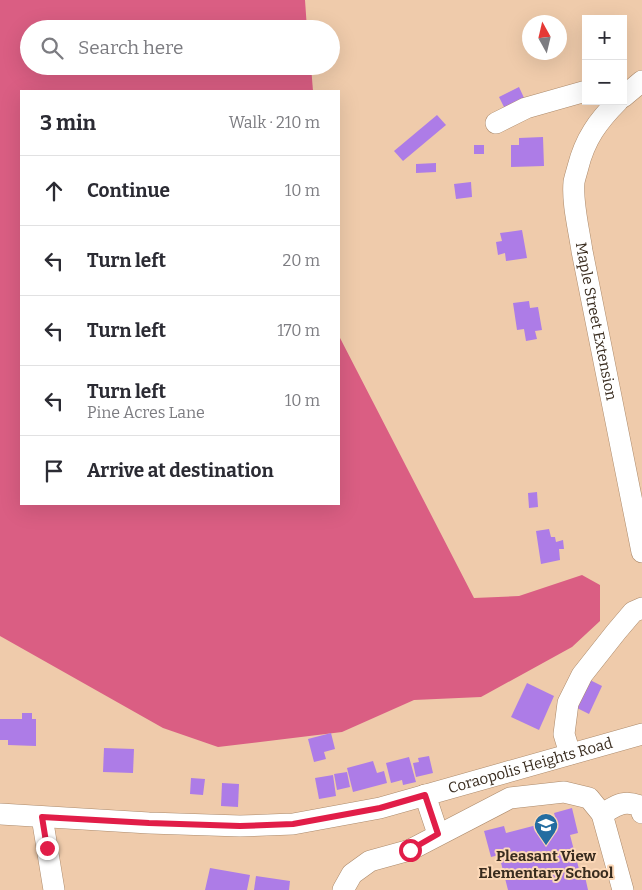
<!DOCTYPE html>
<html lang="en">
<head>
<meta charset="utf-8">
<style>
  body { margin:0; font-family:Bitter,serif; background:#f7f7f7; color:#2b2b33 }
  .controls { position:absolute; right:15px; top:15px; display:grid; overflow:hidden; border-radius:0px; box-shadow:0 5px 20px #0002 }
  .controls button { width:45px; height:45px; display:grid; place-items:center; padding:0; border:0; border-bottom:1px solid #e1e1e2; background:#fff; color:#2b2b33; font:25px sans-serif }
  .compass { position:absolute; left:522px; top:15px; width:45px; height:45px; border-radius:50%; background:#fff; box-shadow:0 5px 20px #0002; rotate:352deg }
  .stop { position:absolute; width:15px; height:15px; margin:-11px; border:4px solid #e11d48; border-radius:50%; background:#fff }
  .stop.end { background:#e11d48; border-color:#fff; box-shadow:0 1px 5px #0008 }
  .list { margin:0; padding:0; list-style:none }
  h2 { display:flex; justify-content:space-between; align-items:center; height:65px; margin:0; padding:0 20px; font-size:21px }
  h2 small { font-size:16px; font-weight:400; color:#7c7c81 }
  .list li { display:grid; grid-template-columns:32px 1fr auto; gap:15px; align-items:center; box-sizing:border-box; height:70px; padding:0 20px; border-top:1px solid #e1e1e2 }
  .list b { display:block; font-size:19px; white-space:nowrap }
  .list p { margin:0; font-size:16px; white-space:nowrap; color:#7c7c81 }
  .list em { font-size:16px; font-style:normal; color:#7c7c81 }
  .icon { flex:none; width:28px; height:28px; fill:none; stroke:currentColor; stroke-width:2; stroke-linecap:round; stroke-linejoin:round }
  .map { position:relative; flex:none; width:642px; height:890px; overflow:hidden }
  .search { position:absolute; background:#fff; box-shadow:0 5px 20px #0002; left:20px; top:20px; width:320px; height:55px; display:flex; align-items:center; gap:12px; box-sizing:border-box; padding:0 18px; border-radius:28px; color:#7c7c81; font-size:19px }
  .panel { position:absolute; background:#fff; box-shadow:0 5px 20px #0002; left:20px; top:90px; width:320px; height:415px; border-radius:0px }
  .map>svg:first-child { display:block }
  .forest { fill:#da5e83 }
  .building { fill:#ad7ce7 }
  .lines { fill:none; stroke-linecap:round; stroke-linejoin:round }
  .minor-casing { stroke:#ac8a6b; stroke-width:22 }
  .minor { stroke:#fff; stroke-width:21 }
  .route { stroke:#e11d48; stroke-width:6 }
  .labels { text-anchor:middle; stroke-width:4; stroke-linejoin:round; paint-order:stroke }
  .street-label { font-size:15px; fill:#392c1f; stroke:#fcd8b7 }
  .poi-label { font-size:15px; font-weight:bold; fill:#392c1f; stroke:#fcd8b7 }
</style>
</head>
<body>
<div class="map">
<svg width="642" height="890" viewBox="0 0 642 890">
  <rect width="100%" height="100%" fill="#efcbab"/>
  <polygon class="forest" points="0,0 305,0 307,29 29,29 29,66 311,66 313,91 21,91 21,504 339,504 339,336 474,598 519,596 582,575 600,585 600,621 572,647 481,697 414,700 342,732 218,747 163,728 0,636"/>
  <g class="building">
    <polygon points="519,87 525,100 505,109 499,97"/>
    <polygon points="437,115 446,125 403,161 394,151"/>
    <polygon points="543,137 544,166 511,167 511,145 519,145 519,138"/>
    <rect x="474" y="145" width="10" height="9"/>
    <polygon points="436,163 436,172 416,173 416,164"/>
    <polygon points="471,182 472,197 456,199 454,184"/>
    <polygon points="522,230 527,258 506,261 505,253 498,255 496,242 502,241 500,233"/>
    <polygon points="529,301 530,308 538,307 542,330 535,331 537,339 526,341 524,329 517,330 513,303"/>
    <polygon points="537,492 538,507 529,508 528,493"/>
    <polygon points="549,529 551,537 555,537 556,542 563,540 564,549 559,549 560,560 541,564 536,531"/>
    <polygon points="586,678 602,686 589,714 573,706"/>
    <polygon points="527,683 554,696 539,730 511,717"/>
    <polygon points="22,713 32,713 32,719 36,719 36,746 8,745 8,740 0,740 0,719 22,719"/>
    <polygon points="331,733 335,749 324,752 326,759 314,762 308,739"/>
    <polygon points="104,748 134,749 133,773 103,772"/>
    <polygon points="429,756 433,773 416,777 413,763 419,762 418,758"/>
    <polygon points="409,757 416,782 403,785 402,780 391,783 386,763"/>
    <polygon points="373,761 377,773 384,771 387,783 353,792 347,768"/>
    <polygon points="347,772 350,787 337,790 334,774"/>
    <polygon points="333,775 336,796 319,799 315,778"/>
    <polygon points="191,778 205,779 203,795 190,794"/>
    <polygon points="222,783 239,784 238,807 221,806"/>
    <polygon points="572,808 578,833 570,835 580,873 584,872 588,890 508,890 499,855 491,857 484,831 504,826 506,833 556,820 554,813"/>
    <polygon points="210,868 250,875 247,890 205,890"/>
    <polygon points="256,876 290,881 289,890 254,890"/>
  </g>
  <g class="lines">
    <g class="minor-casing">
      <g id="minor">
        <polyline points="623,97 642,81"/>
        <path id="s1" d="M 618,101 C 598,121 585,139 578,167 C 577,171 575,177 574,182 C 572,203 579,230 582,251 L 642,552"/>
        <polyline points="496,123 526,108 586,91"/>
        <polyline points="570,754 564,734 568,703 582,675 616,632 633,612 642,608"/>
        <polyline points="425,795 438,834"/>
        <path id="s2" d="M 0,814 L 149,823 L 240,826 L 293,824 L 380,808 L 642,734"/>
        <path d="M 602,814 C 616,806 623,799 640,806 L 642,813"/>
        <polyline points="42,817 54,890"/>
        <polyline points="343,890 352,874 370,861 410,850 510,798 564,792 589,798 602,814 623,890"/>
      </g>
    </g>
    <use href="#minor" class="minor"/>
  </g>
  <g class="lines">
    <polyline class="route" points="47,848 42,817 149,823 240,826 293,824 380,808 425,795 438,834 410,850"/>
  </g>
  <defs>
    <g id="school-pin" transform="scale(1.25)"><path d="M0 17L-7.5 6A9.5 9.5 0 1 1 7.5 6Z" fill="#246da1" stroke="#fcd8b7"/><path d="M0-5L7-2L0 1L-7-2ZM-4 1L0 2.5L4 1V4Q0 6-4 4Z" fill="#fff"/></g>
  </defs>
  <g fill-rule="evenodd">
    <use href="#school-pin" x="546" y="825"/>
  </g>
  <g class="labels">
    <g class="street-label">
      <text dy="5" stroke="none"><textPath href="#s1" startOffset="235">Maple Street Extension</textPath></text>
      <text dy="5" stroke="none"><textPath href="#s2" startOffset="538">Coraopolis Heights Road</textPath></text>
    </g>
    <g class="poi-label">
      <text x="546" y="861">Pleasant View<tspan x="546" dy="17">Elementary School</tspan></text>
    </g>
  </g>
</svg>
<div class="controls">
<button>+</button>
<button>−</button>
</div>
<svg class="compass" viewBox="-18 -18 36 36"><path d="M0-13l5 13h-10z" fill="#e53935"/><path d="M0 13l5-13h-10z" fill="#7c7c81"/></svg>
<div class="stop" style="left:410px;top:850px"></div>
<div class="stop end" style="left:47px;top:848px"></div>
<div class="search"><svg class="icon" aria-label="search" viewBox="0 0 24 24"><circle cx="10" cy="10" r="6"/><path d="M15 15l6 6"/></svg>Search here</div>
<section class="panel">
<h2>3 min<small>Walk · 210 m</small></h2>
<ul class="list">
<li><svg class="icon" aria-label="ahead" viewBox="0 0 24 24"><path d="M12 20V5M6 11l6-6 6 6"/></svg><div><b>Continue</b></div><em>10 m</em></li>
<li><svg class="icon" aria-label="left" viewBox="0 0 24 24"><path d="M17 20v-9H6M10 6l-5 5 5 5"/></svg><div><b>Turn left</b></div><em>20 m</em></li>
<li><svg class="icon" aria-label="left" viewBox="0 0 24 24"><path d="M17 20v-9H6M10 6l-5 5 5 5"/></svg><div><b>Turn left</b></div><em>170 m</em></li>
<li><svg class="icon" aria-label="left" viewBox="0 0 24 24"><path d="M17 20v-9H6M10 6l-5 5 5 5"/></svg><div><b>Turn left</b><p>Pine Acres Lane</p></div><em>10 m</em></li>
<li><svg class="icon" aria-label="arrive" viewBox="0 0 24 24"><path d="M6 21V4h12l-3 4 3 4H6"/></svg><div><b>Arrive at destination</b></div></li>
</ul>
</section>
</div>
</body>
</html>
